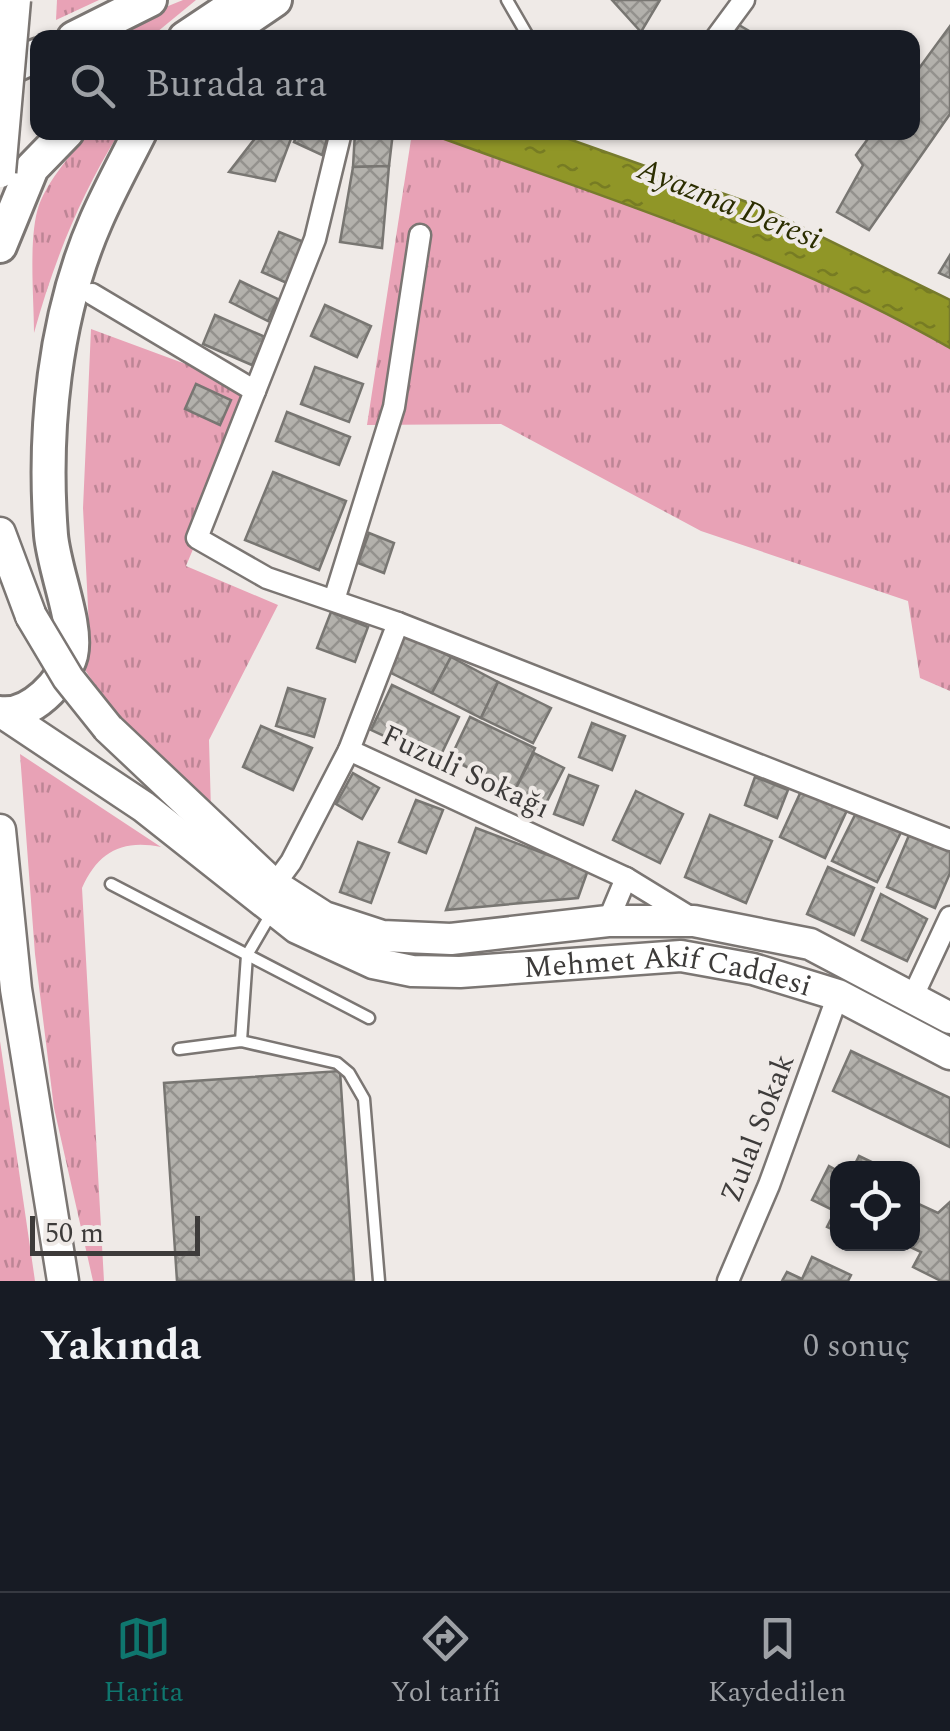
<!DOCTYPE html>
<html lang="tr">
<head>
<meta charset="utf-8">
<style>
  body { margin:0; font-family:Spectral,serif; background:#20242c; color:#f1f3f6 }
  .controls { position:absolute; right:30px; bottom:30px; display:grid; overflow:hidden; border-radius:20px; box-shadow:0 2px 8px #0004 }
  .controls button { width:90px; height:90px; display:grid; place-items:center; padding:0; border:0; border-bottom:2px solid #363941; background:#171b24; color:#f1f3f6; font:50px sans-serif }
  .scale { position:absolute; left:30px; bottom:25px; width:170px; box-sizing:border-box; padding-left:10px; border:5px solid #3d3b3a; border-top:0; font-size:28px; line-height:35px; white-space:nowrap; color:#3d3b3a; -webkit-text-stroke:8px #efeae7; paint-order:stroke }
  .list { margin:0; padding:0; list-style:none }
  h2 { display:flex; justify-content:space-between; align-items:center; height:130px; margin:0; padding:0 40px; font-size:42px }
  h2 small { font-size:32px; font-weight:400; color:#9ea1a6 }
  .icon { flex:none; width:55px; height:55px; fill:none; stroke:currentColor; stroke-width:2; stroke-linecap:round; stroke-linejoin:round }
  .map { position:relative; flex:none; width:950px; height:1281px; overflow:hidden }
  .search { position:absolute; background:#171b24; box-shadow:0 2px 8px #0004; left:30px; right:30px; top:30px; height:110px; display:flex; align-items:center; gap:25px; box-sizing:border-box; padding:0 35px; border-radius:20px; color:#9ea1a6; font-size:38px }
  .sheet { height:310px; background:#171b24 }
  nav { display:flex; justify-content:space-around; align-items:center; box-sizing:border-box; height:140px; border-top:2px solid #363941; background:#171b24; font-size:28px; color:#9ea1a6 }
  nav a { display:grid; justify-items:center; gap:5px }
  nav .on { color:#0f766e }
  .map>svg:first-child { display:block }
  .grass { fill:url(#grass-tufts) }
  .water { fill:url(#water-ripples); stroke:#777b2d; stroke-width:2.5 }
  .building { fill:url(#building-cross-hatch); stroke:#787672; stroke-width:2.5 }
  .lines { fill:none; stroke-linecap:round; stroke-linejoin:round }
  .lane-casing { stroke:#7b7673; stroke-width:15 }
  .street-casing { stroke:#7b7673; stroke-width:25 }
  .secondary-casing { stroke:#7b7673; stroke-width:35 }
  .primary-casing { stroke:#7b7673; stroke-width:38 }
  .lane { stroke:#fff; stroke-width:10 }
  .street { stroke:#fff; stroke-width:20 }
  .secondary { stroke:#fff; stroke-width:30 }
  .primary { stroke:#fff; stroke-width:32 }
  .secondary-bridge-casing { stroke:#7b7673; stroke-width:35; stroke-linecap:butt }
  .secondary-bridge { stroke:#fff; stroke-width:30 }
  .labels { text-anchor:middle; stroke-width:8; stroke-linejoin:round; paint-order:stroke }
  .street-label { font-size:30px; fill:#3d3b3a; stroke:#efeae7 }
  .water-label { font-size:32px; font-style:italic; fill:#2c2e01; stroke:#efeae7 }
</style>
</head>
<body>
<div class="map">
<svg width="950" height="1281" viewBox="0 0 950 1281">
  <defs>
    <pattern id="grass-tufts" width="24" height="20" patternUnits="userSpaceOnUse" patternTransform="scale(2.5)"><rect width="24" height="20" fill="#e8a2b6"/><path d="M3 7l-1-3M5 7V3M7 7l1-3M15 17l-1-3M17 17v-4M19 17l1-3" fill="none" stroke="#bd8595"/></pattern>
    <pattern id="water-ripples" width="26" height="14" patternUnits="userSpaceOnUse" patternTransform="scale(2.5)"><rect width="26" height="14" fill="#909627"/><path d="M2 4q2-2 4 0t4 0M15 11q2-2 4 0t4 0" fill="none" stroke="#777c23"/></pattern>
    <pattern id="building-cross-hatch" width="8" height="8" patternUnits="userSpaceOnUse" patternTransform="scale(2.5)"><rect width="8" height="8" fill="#b3b1ac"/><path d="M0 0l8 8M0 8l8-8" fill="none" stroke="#93918d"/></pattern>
  </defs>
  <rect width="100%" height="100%" fill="#efeae7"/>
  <g class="grass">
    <polygon points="57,0 99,0 56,20"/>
    <polygon points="183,0 196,0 151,37 109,38 156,11"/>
    <path d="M 89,133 L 119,133 C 80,196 54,261 34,333 C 34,298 28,237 39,205 C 49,179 72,153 89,133 Z"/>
    <path d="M 412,133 L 428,133 C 604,198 787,254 950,348 L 950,691 L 920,678 L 908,601 L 701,531 L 501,424 L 367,425 Z"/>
    <polygon points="91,329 259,391 186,566 278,605 209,740 211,810 106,701 81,664 89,627 83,508"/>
    <path d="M 20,754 L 161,847 C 122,839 98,852 82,888 L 104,1281 L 93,1281 L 54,1108 L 35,954 Z"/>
    <polygon points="0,1041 35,1281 0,1281"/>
  </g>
  <path class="water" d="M 428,133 L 552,133 L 761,207 L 950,300 L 950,348 C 787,254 604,198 428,133 Z"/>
  <g class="building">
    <polygon points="612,0 660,0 641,32"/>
    <polygon points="739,25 761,38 732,38"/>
    <polygon points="950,26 950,114 869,230 837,212 863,165 856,155 873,132 912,132 912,78"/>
    <polygon points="260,132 286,132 292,136 275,181 229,172"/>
    <polygon points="298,132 329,132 322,155 294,142"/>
    <polygon points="355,132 393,132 389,166 353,167"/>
    <polygon points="389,166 382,248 340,242 353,167"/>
    <polygon points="279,232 304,242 287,283 262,272"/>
    <polygon points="950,255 950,278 939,273"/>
    <polygon points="240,281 278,299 268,321 230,302"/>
    <polygon points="325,305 371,326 357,357 311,336"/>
    <polygon points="215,315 265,337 252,365 203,344"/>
    <polygon points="315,367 363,384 349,422 301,404"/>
    <polygon points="196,384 231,400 220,425 185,409"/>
    <polygon points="287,412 350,437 339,465 276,441"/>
    <polygon points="273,472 346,501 319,570 245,540"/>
    <polygon points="369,533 394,543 384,573 358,563"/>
    <polygon points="331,612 368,627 355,662 317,648"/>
    <polygon points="405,634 451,657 432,693 387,671"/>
    <polygon points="451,657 498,682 481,718 432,693"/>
    <polygon points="498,682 551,708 533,743 481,718"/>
    <polygon points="392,685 459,717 438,761 371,730"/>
    <polygon points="288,688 325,699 314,737 276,726"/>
    <polygon points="470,717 535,748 515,790 450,759"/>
    <polygon points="592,723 625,736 612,770 579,757"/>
    <polygon points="261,726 312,748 293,790 243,767"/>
    <polygon points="534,753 564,768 542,811 512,796"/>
    <polygon points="353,773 379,788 362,819 336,804"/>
    <polygon points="569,775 598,786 583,825 554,814"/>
    <polygon points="755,777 788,790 777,818 745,805"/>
    <polygon points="803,787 848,808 825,858 780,837"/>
    <polygon points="636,791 683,814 660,863 613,840"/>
    <polygon points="416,800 443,810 426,853 399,842"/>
    <polygon points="858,809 902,830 877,882 832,861"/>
    <polygon points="710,815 772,841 746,903 685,877"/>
    <polygon points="476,828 588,870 578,898 446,910"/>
    <polygon points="910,833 950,851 950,873 935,908 887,887"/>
    <polygon points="358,842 389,853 371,903 340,892"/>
    <polygon points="828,867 874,888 854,935 807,914"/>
    <polygon points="881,894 927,919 907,961 862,940"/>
    <polygon points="851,1051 950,1098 950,1147 833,1091"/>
    <polygon points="340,1071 354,1281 177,1281 164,1083"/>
    <polygon points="859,1156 884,1168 853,1168"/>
    <polygon points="829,1166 838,1171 838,1232 827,1227 835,1211 812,1200"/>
    <polygon points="912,1201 938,1213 950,1202 950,1281 941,1281 913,1267 921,1252 904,1244 912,1244"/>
    <polygon points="812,1257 851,1275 848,1281 782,1281 787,1272 802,1279"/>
  </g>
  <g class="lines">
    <g class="lane-casing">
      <g id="lane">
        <polyline points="507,0 529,38"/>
        <polyline points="111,884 369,1018"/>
        <polyline points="241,1041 247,955 271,914"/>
        <polyline points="179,1049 241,1041 337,1063 349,1073 364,1099 379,1281"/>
      </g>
    </g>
    <g class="street-casing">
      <g id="street">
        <polyline points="716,38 744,0"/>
        <polyline points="341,132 315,239 197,538 267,578 398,623 950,840"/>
        <polyline points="92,294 255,391"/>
        <polyline points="334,600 394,407 420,235"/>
        <polyline points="398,623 349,750 626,878 693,919"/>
        <polyline points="274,885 291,862 349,750"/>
        <polyline points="608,921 626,878"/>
        <polyline points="913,996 950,917"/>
        <polyline points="728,1281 769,1185 838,995"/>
      </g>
    </g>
    <g class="secondary-casing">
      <g id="secondary">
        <polyline points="0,533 31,616"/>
        <path id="s1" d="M 6,715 L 144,807 L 297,928 L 373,963 L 412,971 L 460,972 L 681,956 L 753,969 L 838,995 L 950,1054"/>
        <polyline points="108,728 274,885 324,917 382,936 451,939 608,921 694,921 810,944 950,1018"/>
        <polyline points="0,830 16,989 63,1281"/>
      </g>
    </g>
    <g class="primary-casing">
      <g id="primary">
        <polyline points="228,32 275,0"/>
        <polyline points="74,38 150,0"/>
        <polyline points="185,38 242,0"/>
        <polyline points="0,72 38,55"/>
        <polyline points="0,246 32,168 67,132"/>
        <path d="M 0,713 C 30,717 64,682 71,655 C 78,625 54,570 51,535 C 43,432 54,317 96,221 C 109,191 125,162 140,132"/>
      </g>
    </g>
    <use href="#lane" class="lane"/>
    <use href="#street" class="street"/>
    <use href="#secondary" class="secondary"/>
    <use href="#primary" class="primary"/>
    <g class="secondary-bridge-casing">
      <g id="secondary-bridge">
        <polyline points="0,172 15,0"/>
        <polyline points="31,616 68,678 108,728"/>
      </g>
    </g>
    <use href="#secondary-bridge" class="secondary-bridge"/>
  </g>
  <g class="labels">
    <g class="street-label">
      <text transform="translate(466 771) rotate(25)" y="10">Fuzuli Sokağı</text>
      <text dy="10" stroke="none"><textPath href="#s1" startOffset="742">Mehmet Akif Caddesi</textPath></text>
      <text transform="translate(757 1128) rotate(-69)" y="10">Zulal Sokak</text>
    </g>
    <g class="water-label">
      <text transform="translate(730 203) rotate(22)" y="11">Ayazma Deresi</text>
    </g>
  </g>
</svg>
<div class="controls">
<button><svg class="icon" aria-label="locate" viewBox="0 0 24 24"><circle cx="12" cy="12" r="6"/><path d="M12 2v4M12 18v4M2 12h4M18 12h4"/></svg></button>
</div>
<div class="scale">50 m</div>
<div class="search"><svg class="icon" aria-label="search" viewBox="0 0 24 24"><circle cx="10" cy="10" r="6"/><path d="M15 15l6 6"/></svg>Burada ara</div>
</div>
<section class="sheet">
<h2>Yakında<small>0 sonuç</small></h2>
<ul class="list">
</ul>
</section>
<nav>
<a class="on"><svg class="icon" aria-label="map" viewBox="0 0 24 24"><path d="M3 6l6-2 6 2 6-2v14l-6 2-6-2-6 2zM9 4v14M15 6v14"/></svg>Harita</a>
<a><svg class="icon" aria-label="directions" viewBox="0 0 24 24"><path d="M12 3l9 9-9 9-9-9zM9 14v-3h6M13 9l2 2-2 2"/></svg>Yol tarifi</a>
<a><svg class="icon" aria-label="saved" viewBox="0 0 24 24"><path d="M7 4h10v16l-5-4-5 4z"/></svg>Kaydedilen</a>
</nav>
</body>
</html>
